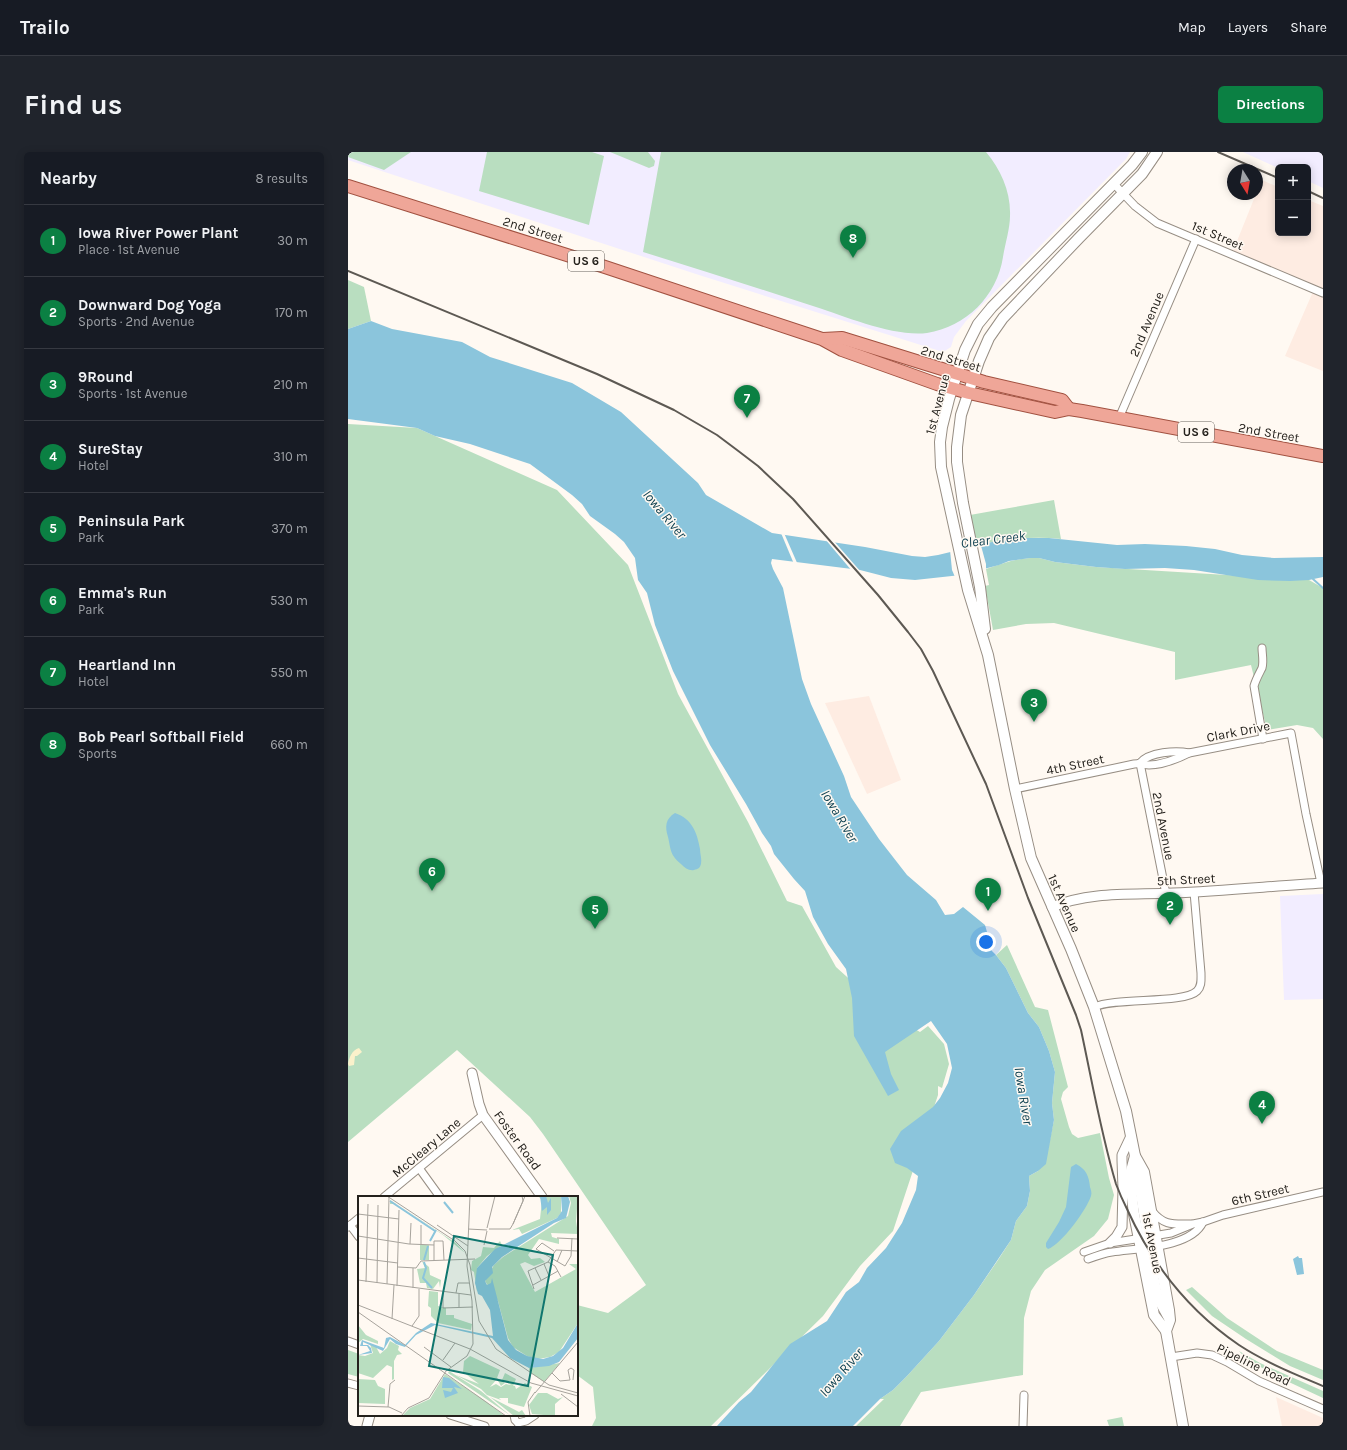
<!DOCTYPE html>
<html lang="en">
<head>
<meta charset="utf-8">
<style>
  body { margin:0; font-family:Karla,sans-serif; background:#20242c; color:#f1f3f6 }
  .controls { position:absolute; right:12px; top:12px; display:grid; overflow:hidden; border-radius:6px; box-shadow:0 2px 10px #0003 }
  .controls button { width:36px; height:36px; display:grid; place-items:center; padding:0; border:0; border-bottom:1px solid #363941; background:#171b24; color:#f1f3f6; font:20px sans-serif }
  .compass { position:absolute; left:879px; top:12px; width:36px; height:36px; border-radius:50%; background:#171b24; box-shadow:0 2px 10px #0003; rotate:169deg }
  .you { position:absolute; left:638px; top:790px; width:14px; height:14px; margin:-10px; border:3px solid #fff; border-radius:50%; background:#1a73e8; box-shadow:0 0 0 6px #1a73e833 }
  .badge { display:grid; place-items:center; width:26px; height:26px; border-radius:50%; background:#0b8043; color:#fff; font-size:13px; font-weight:700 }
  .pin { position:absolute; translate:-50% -33px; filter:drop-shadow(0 1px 2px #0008) }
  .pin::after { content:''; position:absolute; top:21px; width:14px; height:12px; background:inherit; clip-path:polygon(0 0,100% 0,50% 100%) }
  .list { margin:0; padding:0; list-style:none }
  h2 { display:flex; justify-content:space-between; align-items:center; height:52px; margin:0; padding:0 16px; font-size:17px }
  h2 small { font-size:13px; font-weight:400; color:#9ea1a6 }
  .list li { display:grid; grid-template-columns:26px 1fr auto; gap:12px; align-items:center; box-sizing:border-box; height:72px; padding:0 16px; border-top:1px solid #363941 }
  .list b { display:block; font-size:15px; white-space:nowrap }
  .list p { margin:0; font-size:13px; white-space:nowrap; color:#9ea1a6 }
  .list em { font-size:13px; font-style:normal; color:#9ea1a6 }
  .map { position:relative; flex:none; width:975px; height:1274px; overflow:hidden; border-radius:6px }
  header { display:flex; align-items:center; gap:24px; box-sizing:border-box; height:56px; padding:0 20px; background:#171b24; border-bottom:1px solid #363941 }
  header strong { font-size:19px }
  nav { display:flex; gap:22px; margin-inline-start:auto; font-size:14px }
  .intro { display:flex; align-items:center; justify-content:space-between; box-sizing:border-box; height:96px; padding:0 24px }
  h1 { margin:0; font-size:28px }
  .button { padding:10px 18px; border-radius:6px; background:#0b8043; color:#fff; font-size:14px; font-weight:700 }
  main { display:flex; gap:24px; padding:0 24px }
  aside { flex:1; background:#171b24; border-radius:6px; box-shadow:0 2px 10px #0003 }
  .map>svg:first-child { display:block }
  .industrial { fill:#feece2 }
  .education { fill:#f2edff }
  .green { fill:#b9dec0 }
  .sand { fill:#faf1cb }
  .water { fill:#8bc5dc }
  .pier { fill:#fff9f2 }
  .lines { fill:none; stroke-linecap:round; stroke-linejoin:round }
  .stream { stroke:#8bc5dc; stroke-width:2 }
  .minor-casing { stroke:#978e84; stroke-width:9 }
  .tertiary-casing { stroke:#978e84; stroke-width:11 }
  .secondary-casing { stroke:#978e84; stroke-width:12 }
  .primary-casing { stroke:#a15140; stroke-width:14 }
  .minor { stroke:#fff; stroke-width:7 }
  .tertiary { stroke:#fff; stroke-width:9 }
  .secondary { stroke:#fff; stroke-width:10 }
  .primary { stroke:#efa698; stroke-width:12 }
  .rail { stroke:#5d5953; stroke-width:2 }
  .labels { text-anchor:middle; stroke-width:3; stroke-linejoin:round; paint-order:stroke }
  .shield { fill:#fff9f2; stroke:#66625c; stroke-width:1 }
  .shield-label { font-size:12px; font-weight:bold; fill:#24211c }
  .street-label { font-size:13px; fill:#24211c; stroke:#fff9f2 }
  .water-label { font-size:14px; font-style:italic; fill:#124454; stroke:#fff9f2 }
  .inset-river { fill:none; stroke:#8bc5dc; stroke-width:2 }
  .inset-road { fill:none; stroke:#a7a39c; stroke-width:1 }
  .view { fill:#0f766e; fill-opacity:0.15; stroke:#0f766e; stroke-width:2 }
  .inset-edge { fill:none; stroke:#24211c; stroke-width:2 }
</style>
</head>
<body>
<header>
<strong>Trailo</strong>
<nav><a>Map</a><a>Layers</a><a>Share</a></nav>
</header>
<div class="intro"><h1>Find us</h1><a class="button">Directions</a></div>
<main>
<aside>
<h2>Nearby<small>8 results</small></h2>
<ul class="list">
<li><span class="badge">1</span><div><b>Iowa River Power Plant</b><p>Place · 1st Avenue</p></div><em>30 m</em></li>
<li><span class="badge">2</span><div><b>Downward Dog Yoga</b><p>Sports · 2nd Avenue</p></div><em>170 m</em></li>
<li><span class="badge">3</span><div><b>9Round</b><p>Sports · 1st Avenue</p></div><em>210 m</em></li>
<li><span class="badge">4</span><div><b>SureStay</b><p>Hotel</p></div><em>310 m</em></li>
<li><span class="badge">5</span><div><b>Peninsula Park</b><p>Park</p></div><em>370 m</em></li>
<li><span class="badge">6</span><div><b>Emma's Run</b><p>Park</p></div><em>530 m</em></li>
<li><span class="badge">7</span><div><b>Heartland Inn</b><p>Hotel</p></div><em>550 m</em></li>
<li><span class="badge">8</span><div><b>Bob Pearl Softball Field</b><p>Sports</p></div><em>660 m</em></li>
</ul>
</aside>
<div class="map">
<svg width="975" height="1274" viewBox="0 0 975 1274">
  <rect width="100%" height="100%" fill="#fff9f2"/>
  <g class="industrial">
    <polygon points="914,28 930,35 930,81 960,81 960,48 975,54 975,219 937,204 967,135 885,99 908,42 909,42"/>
    <polygon points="521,544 553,628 519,642 477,551"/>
    <polygon points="928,1245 975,1266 975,1274 934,1274"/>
  </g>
  <g class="education">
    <polygon points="0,0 782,0 778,7 618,169 606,185 603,195 595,200 351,123 0,8"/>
    <polygon points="895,0 975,0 975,36 960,29 960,15 930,16"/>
    <polygon points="975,742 975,847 936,848 932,744"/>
  </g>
  <g class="green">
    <polygon points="0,0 63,0 36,18 0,5"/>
    <polygon points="139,0 244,0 256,4 241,73 131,39"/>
    <polygon points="262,0 300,0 307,9 306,14 301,16"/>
    <path d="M 313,0 L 638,0 C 653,18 663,40 662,64 C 662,77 657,92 655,105 C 649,144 618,175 579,181 C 546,185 499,165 468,155 C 410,136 353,118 295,100 Z"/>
    <polygon points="0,128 16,135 23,169 0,177"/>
    <polygon points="0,272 69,276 209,338 280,413 330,542 400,670 439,749 454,754 488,815 539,861 572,880 580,874 596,892 601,912 594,936 590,934 590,943 545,1079 512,1114 475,1164 363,1274 244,1274 248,1266 245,1235 229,1223 229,1153 260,1161 298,1133 195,982 182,965 109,898 0,990"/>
    <path d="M 706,348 L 713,387 C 686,384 659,387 633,392 L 631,386 L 627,387 L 622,363 Z"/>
    <path d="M 682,406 L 691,406 L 707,410 L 748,415 L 961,428 L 975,436 L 975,587 L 965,576 L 949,573 L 919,578 L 903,513 L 827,528 L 827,500 L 706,471 L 678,472 L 645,478 L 637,434 L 641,433 L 638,417 C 653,412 666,407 682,406 Z"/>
    <polygon points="659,793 687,855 700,858 720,935 715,940 713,947 721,975 724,982 730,986 752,981 761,1026 766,1043 760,1067 746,1084 697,1118 683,1139 676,1166 675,1223 573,1240 552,1274 508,1274 536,1247 532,1247 545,1238 559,1224 591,1189 626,1143 650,1108 663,1088 668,1069 679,1054 682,1039 681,1024 690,1019 700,997 706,968 704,951 707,920 701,899 691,875 680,861 658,816 648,803"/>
    <polygon points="844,1135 879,1166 929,1199 975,1218 975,1228 942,1214 898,1187 864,1164 838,1138"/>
    <polygon points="0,1198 11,1202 11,1225 0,1222"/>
    <polygon points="891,1199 912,1211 975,1239 975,1246 943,1231 899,1208"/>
    <polygon points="774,1265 776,1274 761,1274 759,1268"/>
  </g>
  <path class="sand" d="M 11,896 L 14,900 L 9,904 L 7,904 L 6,913 L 1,914 L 0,912 C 1,906 4,898 11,896 Z"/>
  <g class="water">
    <polygon points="23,169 44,177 114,190 142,205 224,231 273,260 350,331 358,343 424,381 517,395 564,404 577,405 590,403 644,390 675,386 701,386 769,393 797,392 838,394 867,397 894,403 926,406 975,405 975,425 961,428 942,429 910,428 846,418 817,416 777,417 748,415 707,410 691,406 682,406 661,409 651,413 613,423 567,428 543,426 512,418 424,407 423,411 425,417 435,436 454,527 463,552 496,624 503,645 531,687 559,723 588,748 597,763 606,762 615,755 637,773 639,780 638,793 648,803 658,816 680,861 691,875 701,899 707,920 704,951 706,968 698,1012 690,1019 681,1024 682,1039 679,1054 668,1069 663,1088 626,1143 591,1189 559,1224 545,1238 532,1247 505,1274 369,1274 391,1250 403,1240 442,1192 479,1169 498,1140 511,1130 519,1116 538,1096 554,1071 568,1038 570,1024 559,1016 547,1011 542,997 553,979 585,955 592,946 600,931 604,916 599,892 583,869 537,900 543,922 551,938 540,944 506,884 504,846 498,817 480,792 465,765 457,739 446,727 426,702 423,694 414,681 398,652 362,593 325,519 307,473 299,441 290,428 287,406 276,390 267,382 242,364 234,352 224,343 182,312 122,292 87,284 69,276 0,267 0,177"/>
    <path d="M 327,661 C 344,667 349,680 352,697 C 352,702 354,707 353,712 C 352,716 350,717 346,718 C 341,719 337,716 333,712 C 322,703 323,698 320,685 C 317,675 317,667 327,661 Z"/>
    <path d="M 728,1012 C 738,1017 741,1024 742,1035 C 743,1038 744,1041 743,1044 C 739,1057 713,1093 700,1097 L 698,1095 L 698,1091 L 711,1070 L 718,1055 L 723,1015 Z"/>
    <polygon points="950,1104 951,1106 954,1106 956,1122 949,1123 945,1107"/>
  </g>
  <g class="pier">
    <polygon points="433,381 436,381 450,413 446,412"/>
    <polygon points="477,387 485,388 513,420 504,419"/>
    <polygon points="632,390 638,412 638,419 607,425 604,418 602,398"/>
  </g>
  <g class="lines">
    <polyline class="stream" points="965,427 975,436"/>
    <g class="minor-casing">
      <g id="minor">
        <polyline points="766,32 787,54 809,71 975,141"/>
        <polyline points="771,266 848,87"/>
        <path d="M 914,496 C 914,502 916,509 914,516 C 911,522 908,527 906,534 L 915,587"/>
        <polyline points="792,611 818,742"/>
        <path d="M 792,611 C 801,600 828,598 841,601"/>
        <path d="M 667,637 L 786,612 C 792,611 796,613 801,613 C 815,613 829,607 841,601 L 943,581 L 958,662 L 973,731"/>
        <path d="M 746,855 C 768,845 836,852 849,839 C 854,834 853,828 853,821 L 846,740"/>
        <polyline points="71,1016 92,1045"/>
        <polyline points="36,1045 135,963"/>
        <path d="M 804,1059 C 816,1074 825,1072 843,1072"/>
        <polyline points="2,1073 11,1085"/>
        <polyline points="0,1075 11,1066"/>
        <polyline points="805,1084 823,1081 845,1072 855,1070 875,1063 975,1040"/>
        <polyline points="736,1100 762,1091 794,1086"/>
        <path d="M 740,1107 C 748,1104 756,1101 764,1100 C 789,1096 843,1096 855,1070"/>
        <polyline points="0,1189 11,1193"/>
        <polyline points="823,1205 849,1201 864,1203 879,1210 911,1229 975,1257"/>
        <polyline points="0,1231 11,1234"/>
        <polyline points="102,1263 137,1274"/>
        <polyline points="166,1263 167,1268 170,1271"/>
        <polyline points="170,1271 178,1269 187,1263"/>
        <polyline points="675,1274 676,1243"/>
      </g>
    </g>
    <g class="tertiary-casing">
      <g id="tertiary">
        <path d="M 704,755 C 742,739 785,743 825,741 C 875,739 925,734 975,731"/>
        <polyline points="124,921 131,952 135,963 194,1045"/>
        <polyline points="762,1091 768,1085 774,1075 775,1037 774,1008 774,1003 783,984"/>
        <polyline points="19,1274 22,1263"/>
      </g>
    </g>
    <g class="secondary-casing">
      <g id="secondary">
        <polyline points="794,0 784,13 644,155 630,172 617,198 601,247 594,275 592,290 593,315 620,438 640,503 667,637 683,706 723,797 746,855 778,959 787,1004 796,1020 821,1158 822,1168 818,1179 835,1274"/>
        <polyline points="637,477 632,435 615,351 609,310 609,295 613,263 631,209 641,186 655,166 731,86 794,22 809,0"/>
        <polyline points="787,1004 783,1019 782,1029 786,1062 806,1163 818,1179"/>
        <polyline points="785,1014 792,1036 800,1086 805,1093"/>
        <polyline points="790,1086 797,1089 799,1092 809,1144 821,1166"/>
      </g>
    </g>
    <g class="primary-casing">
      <g id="primary">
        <polyline points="0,34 257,115 474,187 494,198 589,232 621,241 707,260 721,257 734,259 975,304"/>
        <polyline points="475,187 494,186 636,230 714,248 721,257"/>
      </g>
    </g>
    <use href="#minor" class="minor"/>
    <use href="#tertiary" class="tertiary"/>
    <use href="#secondary" class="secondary"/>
    <use href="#primary" class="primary"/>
    <g class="rail">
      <polyline points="870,0 930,26"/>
      <polyline points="960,39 975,46"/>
      <path d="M 0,119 L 249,222 L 326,258 L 369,283 L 389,298 L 410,314 L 445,347 L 530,443 L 560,480 L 573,497 L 585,519 L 638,632 L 680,746 L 728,863 L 733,878 C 744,929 753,982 768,1032 C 771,1040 775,1049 779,1057 C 804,1112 841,1159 891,1193 C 917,1210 946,1222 975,1234"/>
    </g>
  </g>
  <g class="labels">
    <g class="shield">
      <rect x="220" y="99" width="36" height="20" rx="3"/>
      <rect x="830" y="270" width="36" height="20" rx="3"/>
    </g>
    <g class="shield-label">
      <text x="238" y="113">US 6</text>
      <text x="848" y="284">US 6</text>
    </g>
    <g class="street-label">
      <text transform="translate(185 77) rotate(17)" y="5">2nd Street</text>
      <text transform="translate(870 83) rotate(23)" y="5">1st Street</text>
      <text transform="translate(798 172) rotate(-67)" y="5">2nd Avenue</text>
      <text transform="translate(603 206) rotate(17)" y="5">2nd Street</text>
      <text transform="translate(589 252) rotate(-75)" y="5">1st Avenue</text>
      <text transform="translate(921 280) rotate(10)" y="5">2nd Street</text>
      <text transform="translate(890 579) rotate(-11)" y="5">Clark Drive</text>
      <text transform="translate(727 612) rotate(-12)" y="5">4th Street</text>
      <text transform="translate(816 674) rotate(79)" y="5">2nd Avenue</text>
      <text transform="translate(838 727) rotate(-3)" y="5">5th Street</text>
      <text transform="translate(717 751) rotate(66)" y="5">1st Avenue</text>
      <text transform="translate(170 988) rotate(54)" y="5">Foster Road</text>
      <text transform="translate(78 995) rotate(-40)" y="5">McCleary Lane</text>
      <text transform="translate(912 1042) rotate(-13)" y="5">6th Street</text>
      <text transform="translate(805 1091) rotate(79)" y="5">1st Avenue</text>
      <text transform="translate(906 1212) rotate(26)" y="5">Pipeline Road</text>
    </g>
    <g class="water-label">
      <text transform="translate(317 362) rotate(50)" y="5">Iowa River</text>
      <text transform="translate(645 387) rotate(-7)" y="5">Clear Creek</text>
      <text transform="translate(492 664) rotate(59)" y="5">Iowa River</text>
      <text transform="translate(676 944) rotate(81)" y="5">Iowa River</text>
      <text transform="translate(493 1220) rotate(-49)" y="5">Iowa River</text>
    </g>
  </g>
  <g transform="translate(10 1044)">
    <rect width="220" height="220" fill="#fff9f2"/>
    <path d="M 180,0 L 203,0 L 203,17 L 199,22 L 164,38 L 161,33 L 154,34 L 182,23 L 184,4 ZM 211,0 L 220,0 L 218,25 L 220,38 L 193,37 L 194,41 L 201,43 L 201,48 L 181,43 L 170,59 L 173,63 L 182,62 L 187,66 L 176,70 L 167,66 L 162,68 L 177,96 L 218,73 L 211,68 L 219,68 L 220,57 L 220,127 L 201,156 L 192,161 L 180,163 L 169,160 L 155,151 L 150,142 L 140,105 L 127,85 L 136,69 L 145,61 L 210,20 L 213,7 ZM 32,4 L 98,47 L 107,57 L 85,39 L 38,8 L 32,8 ZM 142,45 L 144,49 L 129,60 L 119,72 L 119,96 L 116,76 L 113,74 L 114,65 L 123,60 L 125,51 L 136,52 ZM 62,49 L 71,49 L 71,64 L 62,64 ZM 64,65 L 71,71 L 72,79 L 83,84 L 82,92 L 81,85 L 75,93 L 69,92 L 68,87 L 62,87 L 59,73 L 67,72 ZM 71,95 L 80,96 L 80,110 L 88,112 L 88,119 L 96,119 L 96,122 L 114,128 L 113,134 L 80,127 L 73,120 L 73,112 L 70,110 ZM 0,129 L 8,139 L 20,145 L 20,148 L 5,143 L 0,147 ZM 32,145 L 41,150 L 40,154 L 44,158 L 39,159 L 36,165 L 36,183 L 34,184 L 34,171 L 29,169 L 15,182 L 0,177 L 0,159 L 7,160 L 15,157 L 12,148 L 18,151 L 22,158 L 29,152 ZM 112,160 L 142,174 L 139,182 L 147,187 L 143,190 L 139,183 L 132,191 L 138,188 L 143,191 L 148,188 L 157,190 L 158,193 L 167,187 L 174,191 L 166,211 L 150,207 L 150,202 L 141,202 L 143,204 L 129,199 L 123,193 L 98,179 L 121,188 L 105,176 L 106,165 ZM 202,167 L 186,186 L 171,176 L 171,172 ZM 91,175 L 123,195 L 153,220 L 90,177 ZM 147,177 L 158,183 L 155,190 L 144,184 ZM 87,178 L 126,204 L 147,220 L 44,220 L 52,212 L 72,203 ZM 0,183 L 17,184 L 20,190 L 27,193 L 27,208 L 0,207 ZM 180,197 L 189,197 L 200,203 L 205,201 L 197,208 L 197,220 L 174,218 L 171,209 ZM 132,201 L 161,216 L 164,214 L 168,220 L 156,220 Z" fill="#b9dec0"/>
    <path d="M 182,0 L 188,0 L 190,7 L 193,2 L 193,14 L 189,19 L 189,11 L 184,15 ZM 203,0 L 210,0 L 212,6 L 208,22 L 196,27 L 144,61 L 134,71 L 135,77 L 127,85 L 129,89 L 133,87 L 134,82 L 150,144 L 158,154 L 169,160 L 185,163 L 195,160 L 205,152 L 220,127 L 220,142 L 201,166 L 191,170 L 171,172 L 152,162 L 134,142 L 77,129 L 58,139 L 47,151 L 38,148 L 32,143 L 25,155 L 5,146 L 5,149 L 10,149 L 13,152 L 14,157 L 0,159 L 12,155 L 9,150 L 2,150 L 4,144 L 26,152 L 28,142 L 32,141 L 47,149 L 58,137 L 73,127 L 135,140 L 132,114 L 124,100 L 120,98 L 117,87 L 119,72 L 137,53 L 199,22 L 204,15 ZM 85,181 L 91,182 L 104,193 L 96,191 L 100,197 L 87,202 L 85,194 L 93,196 L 95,192 L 84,192 Z" fill="#8bc5dc"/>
    <path class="inset-river" d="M 32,5 L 77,35M 86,6 L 95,17M 72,45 L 78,34M 66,64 L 70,50M 66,66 L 68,72 L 65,82 L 74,92"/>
    <path class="inset-road" d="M 29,0 L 97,45 L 107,55 L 112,69 L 121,125 L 138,153 L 191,189 L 220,197M 0,18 L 41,23M 79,29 L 110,50M 129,32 L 137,0M 110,33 L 129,34M 131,33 L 152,33 L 155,28 L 165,5 L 167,0 L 164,0 L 165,5 L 155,28M 0,40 L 51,48 L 76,49M 199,42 L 220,43M 52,48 L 53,27M 63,48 L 63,29M 126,49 L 129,35M 196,55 L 184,47 L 178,53 L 207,70 L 213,60 L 214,42M 0,62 L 40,67M 76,65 L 76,45 L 85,45 L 86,64M 190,66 L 197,70 L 203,81M 199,66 L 204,54M 186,68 L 191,80M 40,71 L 58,72 L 63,65 L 117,63M 177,72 L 183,84M 0,84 L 113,99M 8,86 L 10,8M 19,87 L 20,9M 29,88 L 31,0M 175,89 L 200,75M 39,90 L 41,14M 55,92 L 55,72M 176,93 L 170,75 L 190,66 L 198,54 L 220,55M 85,96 L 85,112 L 115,111M 98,97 L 100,87 L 111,87M 101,98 L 101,111M 0,109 L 112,153 L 173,187 L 220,200M 0,116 L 148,220M 34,123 L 36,89M 54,130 L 61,120 L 61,93M 66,151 L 93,171M 85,164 L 97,147M 194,177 L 202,185 L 212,184M 212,184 L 210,174 L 213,172 L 216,174 L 215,184M 177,197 L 220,146M 203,198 L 220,211M 0,210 L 31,211 L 44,217M 30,211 L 32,188 L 37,184M 43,220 L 50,212 L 71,202 L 88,175 L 109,160 L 115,148 L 114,105 L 109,70 L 112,0M 172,220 L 170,206 L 177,196"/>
    <path class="view" d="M 96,40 L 195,59 L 170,190 L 71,170 Z"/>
    <rect width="220" height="220" class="inset-edge"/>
  </g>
</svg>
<div class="controls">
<button>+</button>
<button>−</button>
</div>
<svg class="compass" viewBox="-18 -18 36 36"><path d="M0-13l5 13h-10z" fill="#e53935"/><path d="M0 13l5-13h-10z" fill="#9ea1a6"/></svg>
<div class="you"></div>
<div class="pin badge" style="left:640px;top:759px">1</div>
<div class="pin badge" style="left:822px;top:773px">2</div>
<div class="pin badge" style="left:686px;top:570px">3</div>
<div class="pin badge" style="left:914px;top:972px">4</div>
<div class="pin badge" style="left:247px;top:777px">5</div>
<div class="pin badge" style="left:84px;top:739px">6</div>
<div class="pin badge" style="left:399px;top:266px">7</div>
<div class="pin badge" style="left:505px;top:106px">8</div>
</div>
</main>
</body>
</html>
